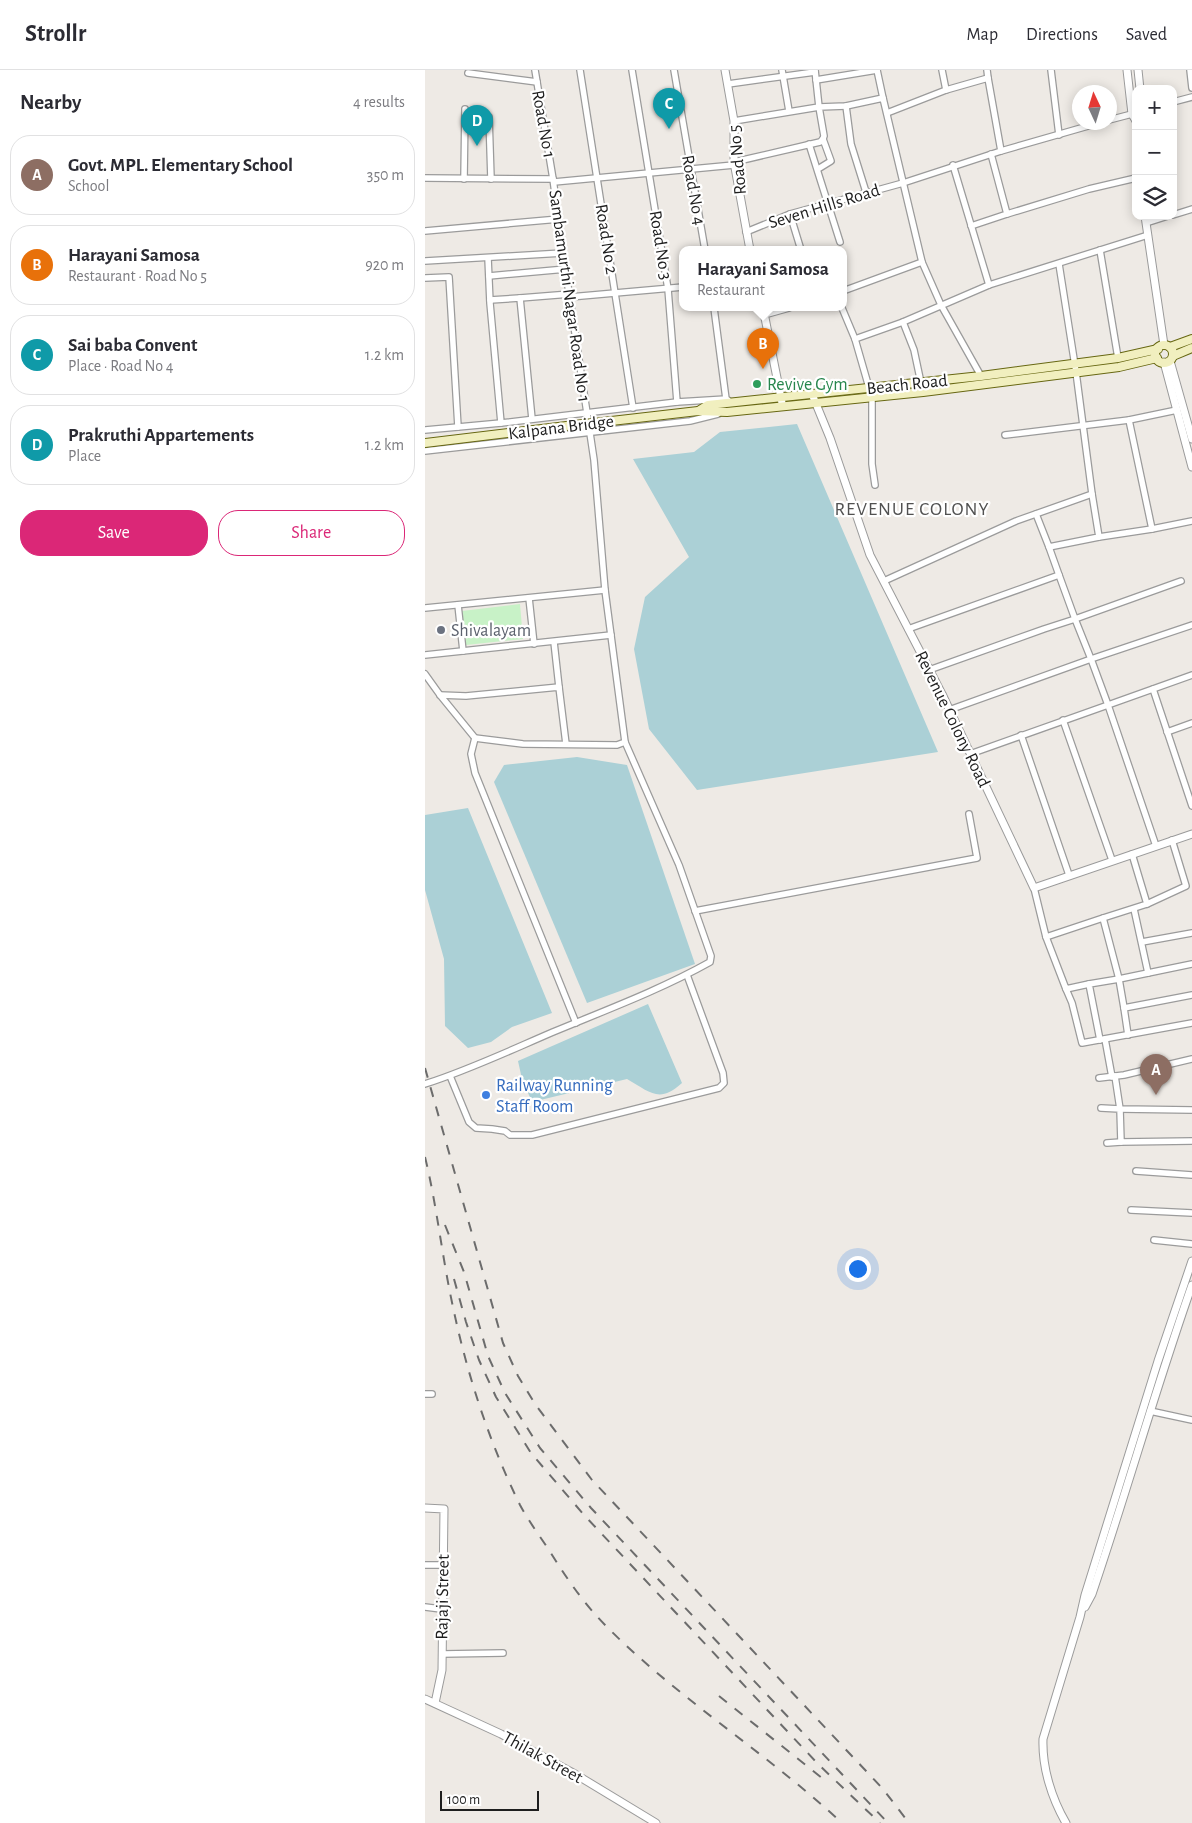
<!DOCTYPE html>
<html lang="en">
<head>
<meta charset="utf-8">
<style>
  body { margin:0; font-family:"Alegreya Sans",sans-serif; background:#f2f2f3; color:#2b2b33 }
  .controls { position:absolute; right:15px; top:15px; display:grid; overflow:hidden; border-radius:10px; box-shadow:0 2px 12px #0003 }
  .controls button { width:45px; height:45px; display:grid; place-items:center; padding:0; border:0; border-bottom:1px solid #e1e1e2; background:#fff; color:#2b2b33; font:25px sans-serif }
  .compass { position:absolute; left:647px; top:15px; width:45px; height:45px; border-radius:50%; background:#fff; box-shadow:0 2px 12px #0003; rotate:356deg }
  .scale { position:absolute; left:15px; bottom:12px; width:99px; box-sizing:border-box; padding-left:5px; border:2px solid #1e1e1e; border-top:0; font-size:14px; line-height:18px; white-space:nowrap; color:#1e1e1e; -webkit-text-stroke:4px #fff; paint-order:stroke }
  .you { position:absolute; left:432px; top:1198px; width:18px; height:18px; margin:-12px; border:4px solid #fff; border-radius:50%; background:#1a73e8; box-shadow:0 0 0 8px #1a73e833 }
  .badge { display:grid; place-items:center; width:32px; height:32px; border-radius:50%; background:#db2777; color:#fff; font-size:16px; font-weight:700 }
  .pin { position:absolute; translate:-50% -41px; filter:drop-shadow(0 1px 2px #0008) }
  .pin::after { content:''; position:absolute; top:26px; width:18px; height:15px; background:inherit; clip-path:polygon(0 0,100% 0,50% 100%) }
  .popup { position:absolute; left:254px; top:176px; width:168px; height:65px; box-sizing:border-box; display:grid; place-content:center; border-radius:10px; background:#fff; filter:drop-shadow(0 1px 4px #0005); font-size:16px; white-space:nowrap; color:#7c7c81 }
  .popup b { font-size:19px; color:#2b2b33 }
  .popup::after { content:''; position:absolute; left:50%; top:100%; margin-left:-10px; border:10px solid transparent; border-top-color:#fff }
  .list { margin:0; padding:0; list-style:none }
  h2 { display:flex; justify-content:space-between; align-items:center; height:65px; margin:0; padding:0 20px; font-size:21px }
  h2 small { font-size:16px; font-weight:400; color:#7c7c81 }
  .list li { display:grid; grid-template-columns:32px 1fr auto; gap:15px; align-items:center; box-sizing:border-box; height:80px; margin:0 10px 10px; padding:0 10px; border:1px solid #e1e1e2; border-radius:20px }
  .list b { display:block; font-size:19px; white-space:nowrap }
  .list p { margin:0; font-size:16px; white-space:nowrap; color:#7c7c81 }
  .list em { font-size:16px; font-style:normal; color:#7c7c81 }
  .actions { display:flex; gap:10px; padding:15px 20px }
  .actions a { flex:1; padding:11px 0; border:1px solid #db2777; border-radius:20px; text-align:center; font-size:18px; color:#db2777 }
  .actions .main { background:#db2777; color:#fff }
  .icon { flex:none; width:28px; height:28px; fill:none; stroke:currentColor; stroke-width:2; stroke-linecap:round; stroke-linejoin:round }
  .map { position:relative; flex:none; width:767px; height:1753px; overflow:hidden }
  header { display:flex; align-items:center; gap:30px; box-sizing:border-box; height:70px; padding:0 25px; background:#fff; border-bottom:1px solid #e1e1e2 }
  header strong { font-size:24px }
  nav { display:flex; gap:28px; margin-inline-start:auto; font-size:18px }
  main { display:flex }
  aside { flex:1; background:#fff }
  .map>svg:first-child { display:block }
  .park { fill:#c8f2c7 }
  .water { fill:#abd0d6 }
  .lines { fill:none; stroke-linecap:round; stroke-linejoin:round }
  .minor-casing { stroke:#9b9b9b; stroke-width:8 }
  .tertiary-casing { stroke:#9b9b9b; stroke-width:9 }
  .secondary-casing { stroke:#676712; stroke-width:10 }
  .minor { stroke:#fff; stroke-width:5.5 }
  .tertiary { stroke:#fff; stroke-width:7 }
  .secondary { stroke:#f1efbf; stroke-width:8 }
  .rail { stroke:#6c6c6c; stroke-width:2; stroke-dasharray:10 10; stroke-linecap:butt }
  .secondary-bridge-casing { stroke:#676712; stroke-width:10; stroke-linecap:butt }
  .secondary-bridge { stroke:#f1efbf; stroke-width:8 }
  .leisure-dot { fill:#2e9e5b; stroke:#fff; stroke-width:2 }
  .worship-dot { fill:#6b7280; stroke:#fff; stroke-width:2 }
  .shop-dot { fill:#3f7fe0; stroke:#fff; stroke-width:2 }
  .labels { text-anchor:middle; stroke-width:4.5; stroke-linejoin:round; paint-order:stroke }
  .street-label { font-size:18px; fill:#1e1e1e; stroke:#fff }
  .leisure-label { font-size:18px; fill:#27864d; stroke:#fff; text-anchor:start }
  .worship-label { font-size:18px; fill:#5b616d; stroke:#fff; text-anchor:start }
  .shop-label { font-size:18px; fill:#366cbe; stroke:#fff; text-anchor:start }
  .neighbourhood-label { font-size:19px; letter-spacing:1px; fill:#515151; stroke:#fff }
</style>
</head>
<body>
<header>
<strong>Strollr</strong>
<nav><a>Map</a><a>Directions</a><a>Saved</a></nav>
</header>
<main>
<aside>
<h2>Nearby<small>4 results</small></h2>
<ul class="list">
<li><span class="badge" style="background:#8d6e63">A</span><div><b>Govt. MPL. Elementary School</b><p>School</p></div><em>350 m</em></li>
<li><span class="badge" style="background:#e8710a">B</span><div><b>Harayani Samosa</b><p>Restaurant · Road No 5</p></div><em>920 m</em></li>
<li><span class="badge" style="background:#0f9aa8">C</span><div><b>Sai baba Convent</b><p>Place · Road No 4</p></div><em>1.2 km</em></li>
<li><span class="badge" style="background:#0f9aa8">D</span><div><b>Prakruthi Appartements</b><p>Place</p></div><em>1.2 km</em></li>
</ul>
<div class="actions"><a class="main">Save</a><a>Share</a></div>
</aside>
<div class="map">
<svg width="767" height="1753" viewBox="0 0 767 1753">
  <rect width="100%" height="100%" fill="#eeeae5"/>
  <polygon class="park" points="95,534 98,569 41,575 37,541"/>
  <g class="water">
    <polygon points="372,354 513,682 272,720 224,659 209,579 220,527 264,487 208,389 269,382 295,362"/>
    <polygon points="152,687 202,695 270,894 162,933 69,712 79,695"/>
    <polygon points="43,738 127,943 87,957 66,972 43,978 20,956 19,889 0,820 0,745"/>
    <path d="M 223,934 L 257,1013 C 234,1034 225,1022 202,1009 L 107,1032 L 97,1009 L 93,991 Z"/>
  </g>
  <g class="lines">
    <g class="minor-casing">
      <g id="minor">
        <polyline points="155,0 208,338"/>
        <polyline points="207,0 243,219 252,332 301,329"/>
        <polyline points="249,0 280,180"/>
        <polyline points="357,0 364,41"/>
        <polyline points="452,0 458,28"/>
        <polyline points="517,0 521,20"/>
        <polyline points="562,0 563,8"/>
        <polyline points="626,0 634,65"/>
        <polyline points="765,0 767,18"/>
        <polyline points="43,3 112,12"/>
        <polyline points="391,10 452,0"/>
        <polyline points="303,14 390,2"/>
        <polyline points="748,32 767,27"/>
        <polyline points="421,36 426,74 441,122"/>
        <polyline points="64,47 66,109"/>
        <polyline points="684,50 707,44"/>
        <polyline points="309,51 394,37 390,0"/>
        <polyline points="384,74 415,172"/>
        <polyline points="576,81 677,52"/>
        <polyline points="309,92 395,72 398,69 399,66 394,37 421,36 458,28 497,192"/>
        <polyline points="393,99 406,91 398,69"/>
        <polyline points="0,108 128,109"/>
        <polyline points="39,109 40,39"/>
        <polyline points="129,112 309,95"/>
        <polyline points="365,144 376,180"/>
        <polyline points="582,144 664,119 711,108"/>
        <polyline points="748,145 767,139"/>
        <polyline points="721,153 743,146"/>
        <polyline points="546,156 582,144 566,84"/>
        <polyline points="0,161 134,149"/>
        <polyline points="321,162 365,144 478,113 576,81 563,8 521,20 462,43"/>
        <polyline points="675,180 693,288"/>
        <polyline points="63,188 65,233 76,353 252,332"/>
        <polyline points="0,191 138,183"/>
        <polyline points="64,206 141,199"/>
        <polyline points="0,208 24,207 33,357 76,353"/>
        <polyline points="564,215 723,165"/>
        <polyline points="418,221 497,192 516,235 556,306"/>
        <polyline points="145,227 258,217"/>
        <polyline points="95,228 145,224"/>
        <polyline points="65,230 95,228 107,349"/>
        <polyline points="289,238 301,329 303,330"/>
        <polyline points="417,238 430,269 447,328 447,394 450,415"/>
        <polyline points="339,245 364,238"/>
        <polyline points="478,252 489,280 496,313"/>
        <polyline points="430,269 478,252 564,215 528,95"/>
        <polyline points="704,350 727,459 767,451"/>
        <polyline points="0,360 33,357"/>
        <polyline points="580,365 704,350 752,340"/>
        <polyline points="0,381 265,351 293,344"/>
        <polyline points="611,444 624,477 674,467 667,424"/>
        <polyline points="674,467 727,459"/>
        <polyline points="634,505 650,549 756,511"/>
        <polyline points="459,511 591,451 667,424 651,302 634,194"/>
        <polyline points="104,528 109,574"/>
        <polyline points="33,535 38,581"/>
        <polyline points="0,538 180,520"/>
        <polyline points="483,559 634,505 624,477"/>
        <polyline points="129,572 134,617"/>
        <polyline points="0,585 186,565"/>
        <polyline points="504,600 619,559 650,549 666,589 524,640"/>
        <polyline points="0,604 15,625 50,668 98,674 192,675 200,672 180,520 169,390 162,343 138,183 128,109 110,0"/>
        <polyline points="728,619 767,736"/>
        <polyline points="15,625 41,626 134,617 141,674"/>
        <polyline points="638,650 687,790"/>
        <polyline points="742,662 767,653"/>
        <polyline points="596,665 644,805"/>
        <polyline points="50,668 46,684 50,703 151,953"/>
        <polyline points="545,684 683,635 666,589 767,555"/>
        <polyline points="731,776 683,635 767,605"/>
        <polyline points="609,818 621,867 641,919 664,914"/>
        <polyline points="722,834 761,816 747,770"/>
        <polyline points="709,839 723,903 767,894"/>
        <polyline points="270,841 552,788 544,744"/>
        <polyline points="621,867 678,848"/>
        <polyline points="717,872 767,863"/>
        <polyline points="641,919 647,933 657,973 767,953"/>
        <polyline points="699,938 694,909 723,903"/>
        <polyline points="703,965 699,938 767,925"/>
        <polyline points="680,969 687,1007"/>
        <polyline points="675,970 664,914 694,909 678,848 722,834 707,784"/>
        <polyline points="25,1006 44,1052 51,1058 67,1059 80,1061 85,1065 107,1065 294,1018 299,1013 298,1003 262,905"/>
        <polyline points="690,1006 695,1039 767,1040"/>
        <polyline points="674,1008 699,1005 767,989"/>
        <path d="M 0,1014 C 44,1000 86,980 128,962 C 181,940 235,920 285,892 L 286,886 L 254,795 L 200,672"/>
        <polyline points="676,1038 695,1039 696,1072 767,1071"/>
        <polyline points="682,1073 696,1072"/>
        <polyline points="711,1101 767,1105"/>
        <polyline points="706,1140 767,1143"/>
        <polyline points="729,1170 767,1174"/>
        <polyline points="0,1324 7,1324"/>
        <polyline points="725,1341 767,1350"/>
        <polyline points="0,1495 18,1495"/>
        <polyline points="0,1537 16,1539"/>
        <polyline points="17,1584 78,1583"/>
      </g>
    </g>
    <g class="tertiary-casing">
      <g id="tertiary">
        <polyline points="300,0 309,51 309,92 325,180"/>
        <polyline points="702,0 707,44 711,51"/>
        <polyline points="713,0 715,19"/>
        <polyline points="720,146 739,275"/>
        <polyline points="338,238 357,333"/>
        <polyline points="745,291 767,369"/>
        <polyline points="739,292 767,397"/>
        <polyline points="387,324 405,368 445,485 517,624 609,818 767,764"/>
        <polyline points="0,1438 19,1439 17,1600 10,1633"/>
        <path d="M 660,1537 L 667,1524 C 702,1421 731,1317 767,1215"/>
        <polyline points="0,1629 76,1664 150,1704 231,1753"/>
        <path d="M 641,1753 C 627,1729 617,1698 618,1669 L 655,1547 L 660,1525 L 733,1291 L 767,1191"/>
      </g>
    </g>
    <g class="secondary-casing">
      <g id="secondary">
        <circle cx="739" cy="284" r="9"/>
        <polyline points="745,277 767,269"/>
        <polyline points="748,286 767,278"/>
        <polyline points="275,340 283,335 556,306 693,288 733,279"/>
        <polyline points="169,353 273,341 302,342 498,322 694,297 732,288"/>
        <polyline points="0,373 158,354"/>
      </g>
    </g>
    <use href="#minor" class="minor"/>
    <use href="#tertiary" class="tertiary"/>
    <use href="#secondary" class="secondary"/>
    <g class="rail">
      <polyline points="0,998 78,1273 93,1306 110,1334 167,1410 458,1719 484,1753"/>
      <path d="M 0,1087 C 12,1136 17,1187 28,1237 C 42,1304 64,1372 95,1435 C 103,1450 114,1465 124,1480 C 142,1509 159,1534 183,1558 C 255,1630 343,1684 417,1753"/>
      <polyline points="20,1155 39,1202 63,1286 80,1323 115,1378 166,1438 463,1753"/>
      <polyline points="29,1209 41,1252 54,1290 71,1327 106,1383 159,1445 394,1695 455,1753"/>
      <polyline points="294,1626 402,1712"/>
    </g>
    <g class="secondary-bridge-casing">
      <polyline id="secondary-bridge" points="158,354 169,353"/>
    </g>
    <use href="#secondary-bridge" class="secondary-bridge"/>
  </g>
  <circle class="leisure-dot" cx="332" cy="314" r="5"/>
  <circle class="worship-dot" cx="16" cy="560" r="5"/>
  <circle class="shop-dot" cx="61" cy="1025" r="5"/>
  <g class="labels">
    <g class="street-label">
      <text transform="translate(119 54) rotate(80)" y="6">Road No 1</text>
      <text transform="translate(312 90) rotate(-95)" y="6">Road No 5</text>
      <text transform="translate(269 120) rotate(80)" y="6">Road No 4</text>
      <text transform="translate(399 136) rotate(-17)" y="6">Seven Hills Road</text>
      <text transform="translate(182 169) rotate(81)" y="6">Road No 2</text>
      <text transform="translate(236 175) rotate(81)" y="6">Road No 3</text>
      <text transform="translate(145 226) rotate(82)" y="6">Sambamurthi Nagar Road No 1</text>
      <text transform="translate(482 314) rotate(-6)" y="6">Beach Road</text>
      <text transform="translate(136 357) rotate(-7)" y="6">Kalpana Bridge</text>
      <text transform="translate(528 649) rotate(64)" y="6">Revenue Colony Road</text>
      <text transform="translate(17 1527) rotate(-89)" y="6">Rajaji Street</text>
      <text transform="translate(118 1687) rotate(29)" y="6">Thilak Street</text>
    </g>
    <g class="leisure-label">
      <text x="342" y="320">Revive Gym</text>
    </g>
    <g class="worship-label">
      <text x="26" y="566">Shivalayam</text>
    </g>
    <g class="shop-label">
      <text x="71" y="1021">Railway Running<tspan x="71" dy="21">Staff Room</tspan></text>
    </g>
    <g class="neighbourhood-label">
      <text x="487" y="445">REVENUE COLONY</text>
    </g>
  </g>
</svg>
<div class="controls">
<button>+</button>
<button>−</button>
<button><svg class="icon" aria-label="layers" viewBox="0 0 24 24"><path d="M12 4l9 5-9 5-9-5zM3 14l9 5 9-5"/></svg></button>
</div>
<svg class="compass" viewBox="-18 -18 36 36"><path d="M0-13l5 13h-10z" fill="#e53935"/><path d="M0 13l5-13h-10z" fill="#7c7c81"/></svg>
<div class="scale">100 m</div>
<div class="you"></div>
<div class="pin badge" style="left:731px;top:1025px;background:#8d6e63">A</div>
<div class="pin badge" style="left:338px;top:299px;background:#e8710a">B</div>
<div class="popup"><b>Harayani Samosa</b>Restaurant</div>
<div class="pin badge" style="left:244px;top:59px;background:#0f9aa8">C</div>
<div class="pin badge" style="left:52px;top:76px;background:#0f9aa8">D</div>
</div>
</main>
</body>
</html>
